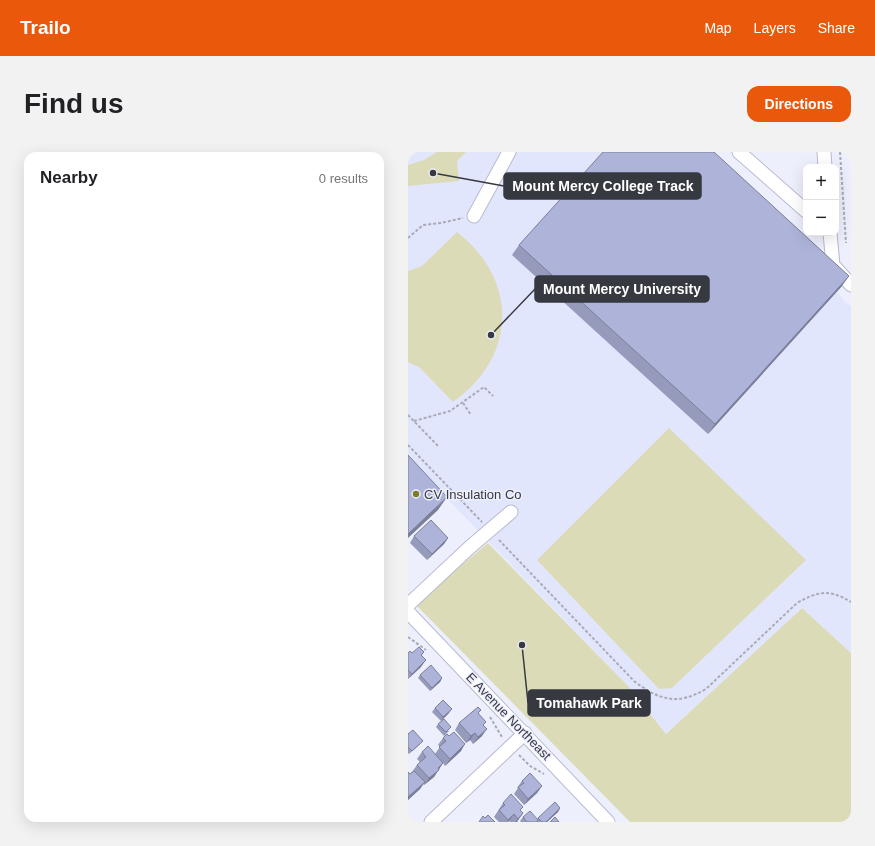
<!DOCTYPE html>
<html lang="en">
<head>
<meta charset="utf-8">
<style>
  body { margin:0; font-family:Helvetica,sans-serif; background:#f2f2f2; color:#202124 }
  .controls { position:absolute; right:12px; top:12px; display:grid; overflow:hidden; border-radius:8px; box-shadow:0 4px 16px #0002 }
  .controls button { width:36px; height:36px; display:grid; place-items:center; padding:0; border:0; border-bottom:1px solid #e0e0e0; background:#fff; color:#202124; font:20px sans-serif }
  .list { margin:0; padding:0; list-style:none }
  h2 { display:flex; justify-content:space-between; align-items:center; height:52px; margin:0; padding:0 16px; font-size:17px }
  h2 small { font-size:13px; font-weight:400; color:#757577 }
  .map { position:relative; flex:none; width:443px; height:670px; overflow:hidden; border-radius:12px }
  header { display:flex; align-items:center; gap:24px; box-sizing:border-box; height:56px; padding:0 20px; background:#ea580c; color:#fff }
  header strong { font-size:19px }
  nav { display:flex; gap:22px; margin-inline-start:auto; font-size:14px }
  .intro { display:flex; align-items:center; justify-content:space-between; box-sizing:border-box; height:96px; padding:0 24px }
  h1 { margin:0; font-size:28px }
  .button { padding:10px 18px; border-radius:12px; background:#ea580c; color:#fff; font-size:14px; font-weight:700 }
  main { display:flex; gap:24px; padding:0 24px }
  aside { flex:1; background:#fff; border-radius:12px; box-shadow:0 4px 16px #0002 }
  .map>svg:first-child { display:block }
  .built { fill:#e2e6fd }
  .green { fill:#dbdcb7 }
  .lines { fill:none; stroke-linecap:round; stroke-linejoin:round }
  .minor-casing { stroke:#b8bbcf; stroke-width:15 }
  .path { stroke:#a8aab5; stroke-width:2; stroke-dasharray:3 2; stroke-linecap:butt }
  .minor { stroke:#fff; stroke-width:13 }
  .wall { fill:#969bbb }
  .shaded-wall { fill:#7a7e98 }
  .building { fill:#aeb4d9; stroke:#7a7e98 }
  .poi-dot { fill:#7e7c24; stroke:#edeffc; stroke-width:1.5 }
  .labels { text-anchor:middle; stroke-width:3; stroke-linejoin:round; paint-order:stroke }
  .poi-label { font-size:13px; fill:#373941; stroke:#edeffc; text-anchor:start }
  .street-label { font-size:13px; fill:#373941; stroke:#edeffc }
  .leader { fill:none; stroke:#373941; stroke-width:1.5 }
  .callout-dot { fill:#373941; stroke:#edeffc; stroke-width:1.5 }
  .callout { fill:#373941; stroke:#373941; stroke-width:1.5 }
  .callout-label { font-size:14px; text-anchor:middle; font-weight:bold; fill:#fff }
</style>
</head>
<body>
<header>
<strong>Trailo</strong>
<nav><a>Map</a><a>Layers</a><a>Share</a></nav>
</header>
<div class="intro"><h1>Find us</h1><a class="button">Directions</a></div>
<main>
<aside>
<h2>Nearby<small>0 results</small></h2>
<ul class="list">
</ul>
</aside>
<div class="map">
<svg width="443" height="670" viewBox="0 0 443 670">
  <rect width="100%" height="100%" fill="#edeffc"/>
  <polygon class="built" points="0,0 303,0 421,129 437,150 443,154 443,501 394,456 258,582 220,534 0,306"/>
  <g class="green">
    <polygon points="29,0 58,0 49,9 51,29 0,34 0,13 16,8"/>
    <path d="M 49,80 C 111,128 109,205 45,250 L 11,215 L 0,210 L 0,119 L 14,114 Z"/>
    <polygon points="261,276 398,408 264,536 251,537 129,408"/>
    <polygon points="80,391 220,534 258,582 394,456 443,501 443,670 222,670 7,452"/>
  </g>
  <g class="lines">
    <g class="minor-casing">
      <g id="minor">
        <polyline points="331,0 398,59"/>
        <polyline points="416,0 417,15"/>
        <polyline points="66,64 101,0"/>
        <polyline points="422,81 425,113 443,133"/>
        <polyline points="0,453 62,395 103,360"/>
        <polyline points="0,460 200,670"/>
        <polyline points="23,670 117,581"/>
      </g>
    </g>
    <g class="path">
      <polyline points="432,0 438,91"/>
      <polyline points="0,86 15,73 33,71 55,66"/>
      <polyline points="55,251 63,263"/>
      <polyline points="0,263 30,294"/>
      <polyline points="6,269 42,259 76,235 85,244"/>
      <polyline points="0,293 74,370"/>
      <path d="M 91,388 L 226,529 C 251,548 269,554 298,537 L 389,451 C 410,439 422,437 443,450"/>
      <polyline points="0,485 18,498"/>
      <polyline points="82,565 94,585"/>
      <polyline points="111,603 122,614 136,622"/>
    </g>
    <use href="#minor" class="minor"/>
  </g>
  <g class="wall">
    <polygon points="111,93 434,134 300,282 104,103"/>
    <polygon points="6,384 40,386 36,392 19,408 2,391"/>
    <polygon points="16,500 14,503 13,515 0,527 0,501 4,501"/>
    <polygon points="12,523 34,526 32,530 22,539 10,526"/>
    <polygon points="27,556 41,561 33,569 24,560"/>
    <polygon points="71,562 76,574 74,584 65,592 62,588 58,591 47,578 51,571"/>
    <polygon points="30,572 41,579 36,584 28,575"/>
    <polygon points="0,582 12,592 1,602 0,601"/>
    <polygon points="35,586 53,599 37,614 35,611 26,625 16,633 15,632 12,637 0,648 0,620 2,622 4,620 9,613 12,610 9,607 14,600 27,602 32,595 30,593"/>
    <polygon points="114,629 134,634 129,641 116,653 106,642 110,636 109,636"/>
    <polygon points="95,651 113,659 115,661 109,670 102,670 101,669 100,670 91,670 86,665"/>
    <polygon points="152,656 150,660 139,670 113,670 112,669 115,665 129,667 130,666"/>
  </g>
  <g class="shaded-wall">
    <polygon points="441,124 434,134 300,282 307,272"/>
    <polygon points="39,345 30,358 0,386 0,382"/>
    <polygon points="40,386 36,392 19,408 24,402"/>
    <polygon points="18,508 13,515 0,527 4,522"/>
    <polygon points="34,526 32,530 22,539 24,536"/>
    <polygon points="44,557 41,561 33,569 35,565"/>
    <polygon points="79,577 74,584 65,592 70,585"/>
    <polygon points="67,581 62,588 58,591 63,584"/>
    <polygon points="57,592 53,599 37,614 42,607"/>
    <polygon points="35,611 26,625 16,633 21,626"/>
    <polygon points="17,630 12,637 0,648 0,645"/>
    <polygon points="134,634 129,641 116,653 120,647"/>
    <polygon points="152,656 150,660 139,670 138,670"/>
    <polygon points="115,661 110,668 109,670 107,670 110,667"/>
    <polygon points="106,662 101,669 99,670 100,668"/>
  </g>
  <g class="building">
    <polygon points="195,0 306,0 441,124 307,272 111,93"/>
    <polygon points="0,303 39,345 0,382"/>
    <polygon points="23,368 40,386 24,402 6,384"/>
    <polygon points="11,495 16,500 13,503 18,508 4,522 0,518 0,501 2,499 4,501"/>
    <polygon points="23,513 34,526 24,536 12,523"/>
    <polygon points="35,548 44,557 35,565 27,556"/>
    <polygon points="70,555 73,558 70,561 78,570 75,573 79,577 70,585 67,581 63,584 51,571"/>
    <polygon points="36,567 43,575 38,580 30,572"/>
    <polygon points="5,578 15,589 4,599 0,595 0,582"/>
    <polygon points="46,580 57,592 42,607 31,595 38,589 35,586 39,582 41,584"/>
    <polygon points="20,594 35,611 30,616 31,618 21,626 9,613 18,605 14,600"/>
    <polygon points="6,619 17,630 0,645 0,620 2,622"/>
    <polygon points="122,621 134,634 120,647 110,635 116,631 114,629"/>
    <polygon points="103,642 115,655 112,658 115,661 110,667 106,662 100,668 91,658 97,653 95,651"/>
    <polygon points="147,650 152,656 138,670 134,670 130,666"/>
    <polygon points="122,659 130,668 129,670 119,670 115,665"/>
    <polygon points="80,663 87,670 71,670 75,664 77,666"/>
    <polygon points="147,665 151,670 142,670"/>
  </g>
  <circle class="poi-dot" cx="8" cy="342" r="4"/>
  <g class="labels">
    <g class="poi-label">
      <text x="16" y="347">CV Insulation Co</text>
    </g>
    <g class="street-label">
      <text transform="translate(101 564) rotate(46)" y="5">E Avenue Northeast</text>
    </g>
  </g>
  <path class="leader" d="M25 21L96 34M83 183L127 137M114 493L120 551"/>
  <g class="callout-dot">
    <circle cx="25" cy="21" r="4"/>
    <circle cx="83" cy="183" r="4"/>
    <circle cx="114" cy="493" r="4"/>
  </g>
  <g class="callout">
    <rect x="96" y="21" width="197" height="26" rx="4"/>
    <rect x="127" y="124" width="174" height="26" rx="4"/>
    <rect x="120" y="538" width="122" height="26" rx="4"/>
  </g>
  <g class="callout-label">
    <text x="195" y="39">Mount Mercy College Track</text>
    <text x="214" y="142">Mount Mercy University</text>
    <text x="181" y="556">Tomahawk Park</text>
  </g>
</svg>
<div class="controls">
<button>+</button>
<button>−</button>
</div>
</div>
</main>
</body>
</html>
